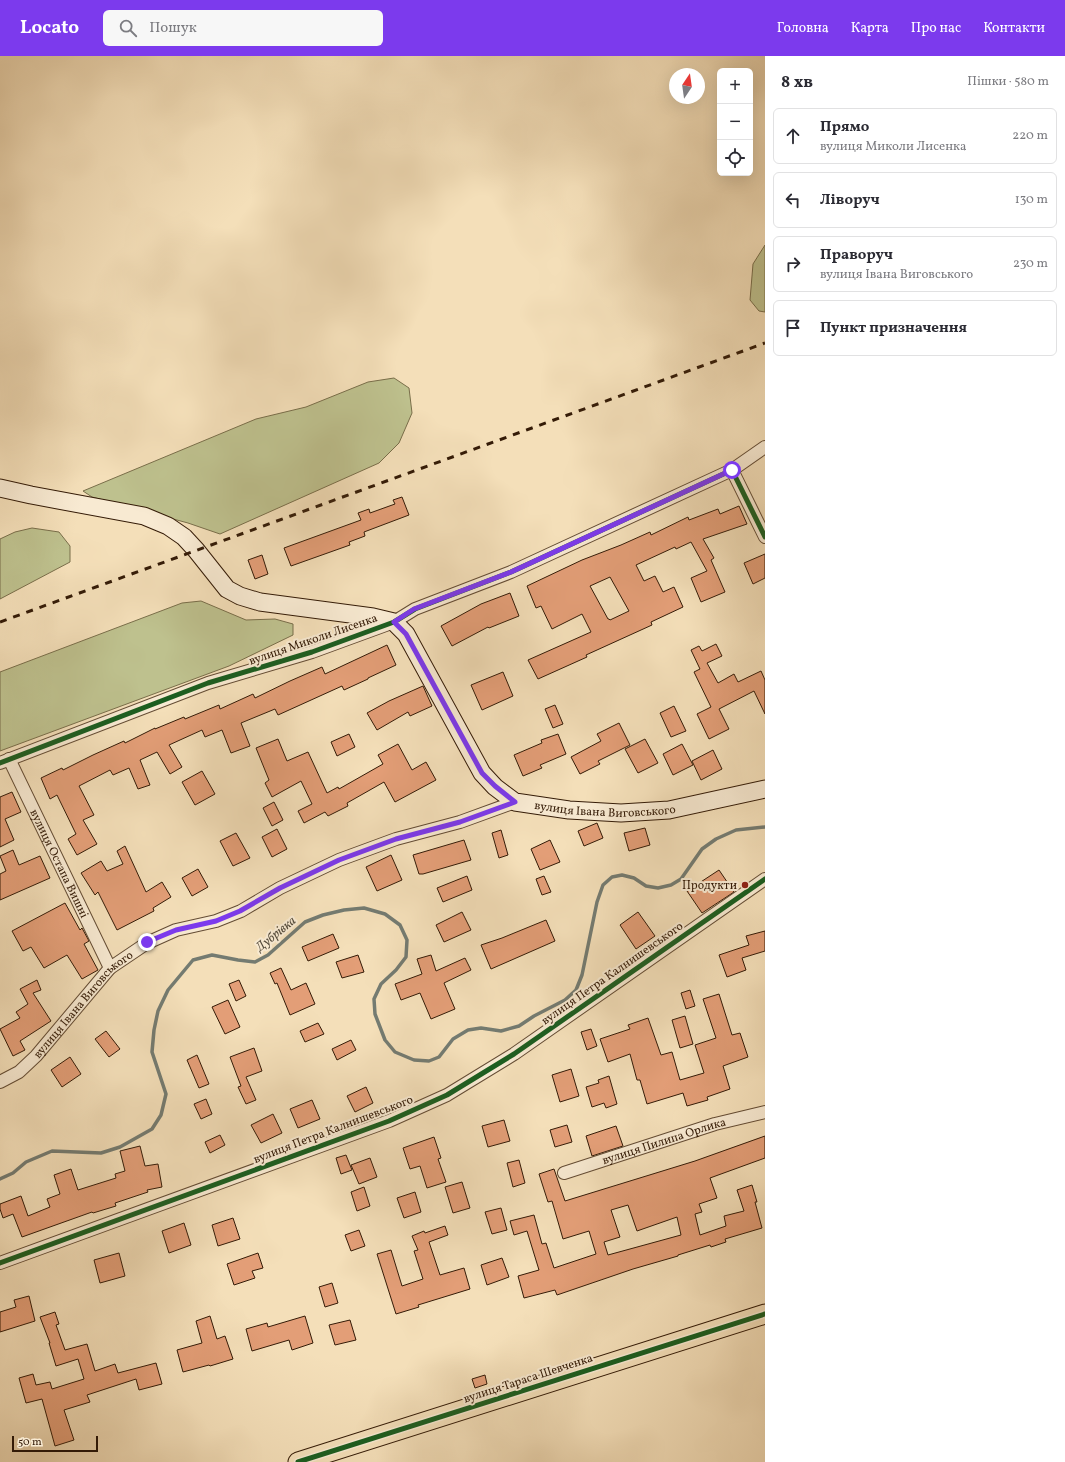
<!DOCTYPE html>
<html lang="uk">
<head>
<meta charset="utf-8">
<style>
  body { margin:0; font-family:Vollkorn,serif; background:#f7f7f7; color:#2b2b33 }
  .controls { position:absolute; right:12px; top:12px; display:grid; overflow:hidden; border-radius:6px; box-shadow:0 4px 16px #0002 }
  .controls button { width:36px; height:36px; display:grid; place-items:center; padding:0; border:0; border-bottom:1px solid #e1e1e2; background:#fff; color:#2b2b33; font:20px sans-serif }
  .compass { position:absolute; left:669px; top:12px; width:36px; height:36px; border-radius:50%; background:#fff; box-shadow:0 4px 16px #0002; rotate:13deg }
  .scale { position:absolute; left:12px; bottom:10px; width:86px; box-sizing:border-box; padding-left:4px; border:2px solid #341b07; border-top:0; font-size:11px; line-height:14px; white-space:nowrap; color:#341b07; -webkit-text-stroke:3px #f8ead2; paint-order:stroke }
  .stop { position:absolute; width:12px; height:12px; margin:-9px; border:3px solid #7c3aed; border-radius:50%; background:#fff }
  .stop.end { background:#7c3aed; border-color:#fff; box-shadow:0 1px 4px #0008 }
  .list { margin:0; padding:0; list-style:none }
  h2 { display:flex; justify-content:space-between; align-items:center; height:52px; margin:0; padding:0 16px; font-size:17px }
  h2 small { font-size:13px; font-weight:400; color:#7c7c81 }
  .list li { display:grid; grid-template-columns:26px 1fr auto; gap:12px; align-items:center; box-sizing:border-box; height:56px; margin:0 8px 8px; padding:0 8px; border:1px solid #e1e1e2; border-radius:6px }
  .list b { display:block; font-size:15px; white-space:nowrap }
  .list p { margin:0; font-size:13px; white-space:nowrap; color:#7c7c81 }
  .list em { font-size:13px; font-style:normal; color:#7c7c81 }
  .icon { flex:none; width:22px; height:22px; fill:none; stroke:currentColor; stroke-width:2; stroke-linecap:round; stroke-linejoin:round }
  .map { position:relative; flex:none; width:765px; height:1406px; overflow:hidden }
  header { display:flex; align-items:center; gap:24px; box-sizing:border-box; height:56px; padding:0 20px; background:#7c3aed; color:#fff }
  header strong { font-size:19px }
  nav { display:flex; gap:22px; margin-inline-start:auto; font-size:14px }
  .search { width:280px; height:36px; background:#f7f7f7; display:flex; align-items:center; gap:10px; box-sizing:border-box; padding:0 14px; border-radius:6px; color:#7c7c81; font-size:15px }
  main { display:flex }
  aside { flex:1; background:#fff }
  .map>svg:first-child { display:block }
  .green { fill:#bec18e; stroke:#796e4a }
  .lines { fill:none; stroke-linecap:round; stroke-linejoin:round }
  .stream { stroke:#747b71; stroke-width:3.5 }
  .building { fill:#e39e77; stroke:#341b07; fill-rule:evenodd }
  .minor-casing { stroke:#644c34; stroke-width:14 }
  .secondary-casing { stroke:#341b07; stroke-width:19 }
  .primary-casing { stroke:#341b07; stroke-width:21 }
  .minor { stroke:#f8ead2; stroke-width:12 }
  .secondary { stroke:#f8ead2; stroke-width:17 }
  .primary { stroke:#f4dfb9; stroke-width:19 }
  .rail { stroke:#341b07; stroke-width:3; stroke-dasharray:7 7; stroke-linecap:butt }
  .cycleway-casing { stroke:#f8ead2; stroke-width:8 }
  .cycleway { stroke:#1b5e20; stroke-width:5 }
  .route { stroke:#7c3aed; stroke-width:5 }
  .poi-dot { fill:#8f2418; stroke:#f8ead2; stroke-width:1.5 }
  .labels { text-anchor:middle; stroke-width:4; stroke-linejoin:round; paint-order:stroke }
  .street-label { font-size:12px; fill:#341b07; stroke:#f8ead2 }
  .poi-label { font-size:12px; fill:#341b07; stroke:#f8ead2; text-anchor:end }
  .water-label { font-size:13px; font-style:italic; fill:#544b3c; stroke:#f8ead2 }
</style>
</head>
<body>
<header>
<strong>Locato</strong>
<div class="search"><svg class="icon" aria-label="search" viewBox="0 0 24 24"><circle cx="10" cy="10" r="6"/><path d="M15 15l6 6"/></svg>Пошук</div>
<nav><a>Головна</a><a>Карта</a><a>Про нас</a><a>Контакти</a></nav>
</header>
<main>
<div class="map">
<svg width="765" height="1406" viewBox="0 0 765 1406">
  <rect width="100%" height="100%" fill="#f4dfb9"/>
  <filter id="stains"><feTurbulence type="fractalNoise" baseFrequency=".005" numOctaves="4"/><feColorMatrix values="0 0 0 0 .2 0 0 0 0 .09 0 0 0 0 .02 0 0 0 .5 -.17"/></filter>
  <radialGradient id="worn" r=".72"><stop offset=".6" stop-color="#630" stop-opacity="0"/><stop offset="1" stop-color="#630" stop-opacity=".3"/></radialGradient>
  <g class="green">
    <polygon points="765,189 765,256 759,255 750,244 753,208"/>
    <polygon points="394,322 409,332 412,357 399,387 379,407 220,478 188,467 92,441 83,435 256,363 306,351 368,326"/>
    <polygon points="32,472 59,476 70,490 70,506 0,543 0,483 15,476"/>
    <polygon points="201,545 246,564 275,563 293,568 293,579 229,610 0,695 0,616 182,547"/>
  </g>
  <g class="lines">
    <polyline class="stream" points="0,1123 13,1117 26,1106 52,1095 101,1097 120,1091 152,1073 161,1059 166,1038 152,996 154,974 158,955 168,934 193,904 212,899 238,904 255,906 268,899 305,866 323,859 344,854 364,852 385,858 400,869 407,884 406,901 396,914 381,928 374,943 375,958 385,984 395,996 414,1004 429,1005 439,1001 453,983 468,974 481,972 501,975 519,970 534,960 565,944 576,934 582,919 597,846 603,829 612,821 622,819 634,822 646,830 658,832 671,829 681,823 702,793 716,783 736,774 765,771"/>
  </g>
  <g class="building">
    <polygon points="402,441 409,459 364,476 365,480 349,486 350,489 291,510 284,492 361,464 358,457 369,453 370,457 395,448 393,444"/>
    <path d="M 739,450 L 747,468 L 703,483 L 714,502 L 711,504 L 725,536 L 701,546 L 691,522 L 707,515 L 691,486 L 676,493 L 675,491 L 636,509 L 644,525 L 655,520 L 663,536 L 674,531 L 683,551 L 651,566 L 652,569 L 586,599 L 587,601 L 538,623 L 528,604 L 591,576 L 582,558 L 552,573 L 541,550 L 536,552 L 527,530 L 582,504 L 621,489 L 650,476 L 651,479 L 688,461 L 689,464 L 718,453 L 720,458 ZM 610,521 L 629,555 L 610,564 L 609,563 L 608,563 L 590,530 Z"/>
    <polygon points="765,498 765,522 753,528 744,507"/>
    <polygon points="262,499 268,518 255,523 248,504"/>
    <polygon points="510,537 519,560 489,572 488,571 452,590 441,570 481,548"/>
    <polygon points="716,588 722,600 707,607 718,627 734,618 738,626 761,615 765,624 765,658 754,635 719,653 729,673 709,683 697,658 711,651 694,616 700,613 691,594 699,590 702,595"/>
    <polygon points="387,589 396,609 368,622 368,623 344,634 342,630 278,659 275,653 241,667 250,690 231,697 222,674 205,681 202,674 169,689 182,711 170,718 157,696 140,704 150,729 138,733 129,712 113,719 110,714 79,730 94,759 83,764 97,788 77,799 68,783 76,778 57,739 50,743 41,722 62,712 63,714 93,699 124,685 125,687 155,672 155,673 184,661 185,663 219,649 220,653 253,638 255,642 290,625 322,611 325,618"/>
    <polygon points="503,616 513,640 482,654 471,629"/>
    <polygon points="423,630 432,650 410,660 408,656 377,674 367,657 389,645"/>
    <polygon points="555,649 563,668 553,672 545,653"/>
    <polygon points="674,650 686,675 671,681 660,657"/>
    <polygon points="619,667 630,689 598,705 600,708 580,718 571,701 601,685 597,678"/>
    <polygon points="349,678 355,691 337,700 331,686"/>
    <polygon points="558,678 566,698 540,709 542,712 523,720 514,699 542,687 541,684"/>
    <polygon points="278,683 287,705 308,696 327,737 338,731 339,733 383,708 378,699 398,688 412,714 426,706 436,724 395,746 384,726 347,747 348,750 328,760 325,756 304,767 298,755 312,748 301,725 272,741 265,727 269,724 256,692"/>
    <polygon points="645,683 658,707 638,717 625,693"/>
    <polygon points="682,688 693,709 673,719 663,698"/>
    <polygon points="713,694 722,713 701,724 692,705"/>
    <polygon points="202,715 215,738 195,749 182,726"/>
    <polygon points="12,736 21,756 5,763 14,784 0,791 0,741"/>
    <polygon points="274,746 283,764 272,770 263,752"/>
    <polygon points="597,767 603,782 584,790 578,775"/>
    <polygon points="645,772 650,789 629,795 624,777"/>
    <polygon points="277,773 287,793 272,801 262,781"/>
    <polygon points="501,774 508,799 499,802 492,777"/>
    <polygon points="236,777 250,802 233,810 220,785"/>
    <polygon points="464,784 471,804 423,818 419,818 413,799"/>
    <polygon points="550,784 560,806 540,814 531,793"/>
    <polygon points="125,790 146,836 162,826 171,841 153,852 154,855 117,874 98,836 95,839 81,817 101,805 107,815 123,808 117,795"/>
    <polygon points="13,794 19,809 40,800 50,822 0,844 0,818 6,815 0,800"/>
    <polygon points="391,799 402,824 377,835 366,811"/>
    <polygon points="198,813 208,831 192,840 182,822"/>
    <polygon points="719,814 734,836 702,857 687,835"/>
    <polygon points="467,820 472,834 443,846 437,832"/>
    <polygon points="544,820 551,836 542,839 536,823"/>
    <polygon points="65,847 80,874 82,872 89,885 84,888 98,914 82,923 67,899 44,912 31,891 23,895 12,875"/>
    <polygon points="462,856 471,874 444,886 436,869"/>
    <polygon points="638,856 655,880 636,893 620,869"/>
    <polygon points="546,864 555,885 491,913 481,889 502,882"/>
    <polygon points="765,875 765,895 742,902 746,914 727,921 719,899 749,889 746,880"/>
    <polygon points="333,878 339,892 308,905 302,891"/>
    <polygon points="358,899 364,916 342,922 336,906"/>
    <polygon points="431,899 436,915 465,902 471,914 444,927 455,953 431,963 420,937 401,944 395,928 422,918 417,903"/>
    <polygon points="281,912 291,934 306,927 315,948 290,959 277,927 275,928 270,917"/>
    <polygon points="37,924 41,934 33,937 51,965 20,985 25,994 13,1000 0,973 20,962 16,956 28,948 20,933"/>
    <polygon points="239,924 246,940 236,945 229,928"/>
    <polygon points="690,934 695,950 686,953 681,937"/>
    <polygon points="719,938 732,979 740,977 748,1001 723,1010 730,1033 707,1041 708,1044 687,1050 683,1037 647,1048 640,1024 637,1024 630,998 608,1006 600,983 630,973 628,969 648,962 661,999 672,996 680,1024 704,1017 695,989 716,982 703,943"/>
    <polygon points="228,944 240,971 225,978 212,951"/>
    <polygon points="685,960 693,988 680,992 672,964"/>
    <polygon points="318,967 324,978 305,986 300,975"/>
    <polygon points="591,973 597,990 587,994 581,976"/>
    <polygon points="106,975 120,993 109,1001 95,983"/>
    <polygon points="351,984 356,994 337,1004 332,993"/>
    <polygon points="254,992 262,1015 246,1021 256,1044 246,1048 238,1031 241,1030 230,1001"/>
    <polygon points="197,999 209,1028 199,1032 187,1004"/>
    <polygon points="70,1001 81,1018 62,1031 51,1014"/>
    <polygon points="571,1013 579,1040 560,1046 552,1019"/>
    <polygon points="609,1020 617,1048 606,1052 604,1047 592,1051 586,1031 599,1027 598,1024"/>
    <polygon points="366,1031 373,1047 355,1056 347,1040"/>
    <polygon points="206,1043 212,1058 201,1063 194,1048"/>
    <polygon points="312,1044 320,1063 298,1072 290,1053"/>
    <polygon points="273,1058 282,1077 261,1087 251,1069"/>
    <polygon points="504,1064 510,1085 488,1091 482,1070"/>
    <polygon points="567,1069 572,1086 555,1091 550,1074"/>
    <polygon points="616,1070 623,1090 592,1100 586,1080"/>
    <polygon points="220,1079 225,1089 210,1097 205,1086"/>
    <path d="M 765,1080 L 765,1102 L 710,1122 L 717,1142 L 699,1148 L 702,1156 L 695,1158 L 700,1179 L 726,1170 L 724,1160 L 744,1155 L 737,1134 L 752,1129 L 757,1146 L 755,1146 L 762,1172 L 725,1183 L 726,1186 L 711,1191 L 710,1189 L 678,1199 L 678,1200 L 633,1213 L 557,1239 L 555,1234 L 524,1242 L 518,1220 L 539,1214 L 527,1175 L 514,1179 L 510,1165 L 534,1159 L 542,1188 L 546,1187 L 554,1212 L 596,1198 L 589,1175 L 563,1183 L 552,1145 L 548,1146 L 539,1118 L 554,1113 L 565,1145 L 695,1105 ZM 628,1149 L 637,1175 L 677,1161 L 681,1179 L 608,1199 L 604,1186 L 620,1181 L 611,1154 Z"/>
    <polygon points="434,1081 441,1102 438,1103 446,1126 427,1132 420,1110 410,1113 403,1092"/>
    <polygon points="140,1090 145,1110 158,1108 162,1131 147,1134 148,1136 115,1147 116,1150 93,1157 92,1156 22,1181 13,1158 3,1162 0,1153 0,1148 21,1140 28,1160 50,1151 47,1143 60,1138 54,1119 71,1113 78,1134 116,1122 115,1118 125,1115 120,1095"/>
    <polygon points="346,1099 352,1114 341,1118 336,1102"/>
    <polygon points="370,1102 377,1121 359,1128 351,1109"/>
    <polygon points="519,1104 525,1127 513,1131 507,1107"/>
    <polygon points="462,1126 470,1152 453,1157 445,1131"/>
    <polygon points="364,1131 370,1150 357,1155 351,1136"/>
    <polygon points="415,1136 421,1156 404,1162 397,1142"/>
    <polygon points="501,1152 507,1174 492,1178 485,1156"/>
    <polygon points="233,1162 240,1183 218,1190 212,1169"/>
    <polygon points="184,1167 191,1189 169,1197 162,1175"/>
    <polygon points="445,1170 448,1179 429,1186 440,1219 464,1212 470,1233 418,1249 419,1251 396,1258 377,1198 391,1194 402,1230 423,1223 414,1195 418,1194 412,1180 424,1175 425,1177"/>
    <polygon points="359,1174 365,1190 351,1195 345,1179"/>
    <polygon points="119,1197 125,1220 100,1227 94,1204"/>
    <polygon points="258,1197 263,1212 252,1215 255,1222 234,1229 227,1208"/>
    <polygon points="502,1202 509,1221 487,1229 481,1209"/>
    <polygon points="332,1227 338,1247 325,1251 319,1231"/>
    <polygon points="29,1240 35,1265 0,1276 0,1256 16,1251 14,1244"/>
    <polygon points="55,1256 59,1268 56,1269 65,1294 87,1288 95,1315 115,1308 118,1317 156,1307 162,1328 139,1334 136,1323 87,1339 90,1346 64,1354 74,1384 55,1390 42,1343 26,1347 19,1322 33,1318 36,1329 50,1326 52,1333 84,1323 78,1303 56,1310 49,1287 50,1287 40,1261"/>
    <polygon points="210,1260 217,1283 225,1280 233,1303 210,1310 209,1309 183,1316 177,1294 202,1287 196,1265"/>
    <polygon points="305,1260 313,1287 292,1294 289,1284 252,1295 246,1273 267,1267 268,1271"/>
    <polygon points="350,1264 356,1284 335,1289 329,1269"/>
    <polygon points="485,1319 487,1328 475,1332 472,1323"/>
  </g>
  <g class="lines">
    <g class="minor-casing">
      <g id="minor">
        <polyline points="732,414 765,391"/>
        <path id="s1" d="M 9,703 L 110,912"/>
        <polyline points="0,707 208,627 312,596 394,566 415,553 511,516 732,414 765,481"/>
        <path id="s2" d="M 0,1026 L 19,1016 L 36,1000 L 110,912 L 147,887 L 176,874 L 216,865 L 241,855 L 280,832 L 339,804 L 396,783 L 460,766 L 515,746"/>
        <path id="s3" d="M 564,1117 L 715,1068 L 765,1056"/>
        <polyline points="0,1207 389,1065 447,1039 514,998 765,823"/>
      </g>
    </g>
    <g class="secondary-casing">
      <g id="secondary">
        <path id="s4" d="M 0,432 L 31,439 L 144,460 L 168,470 L 184,481 L 196,494 L 227,533 L 240,540 L 260,546 L 373,561 L 394,566 L 406,578 L 482,717 L 495,731 L 515,746 L 569,754 L 621,757 L 669,754 L 765,733"/>
      </g>
    </g>
    <g class="primary-casing">
      <polyline id="primary" points="298,1406 765,1258"/>
    </g>
    <use href="#minor" class="minor"/>
    <use href="#secondary" class="secondary"/>
    <use href="#primary" class="primary"/>
    <polyline class="rail" points="0,566 765,287"/>
    <g class="cycleway-casing">
      <g id="cycleway">
        <polyline points="0,707 208,627 312,596 394,566 415,553 511,516 732,414 765,481"/>
        <polyline points="0,1207 389,1065 447,1039 514,998 765,823"/>
        <polyline points="298,1406 765,1258"/>
      </g>
    </g>
    <use href="#cycleway" class="cycleway"/>
  </g>
  <g class="lines">
    <polyline class="route" points="147,886 176,874 216,865 240,855 280,832 339,804 396,783 460,766 515,746 495,730 482,717 406,578 394,566 414,553 511,516 732,414"/>
  </g>
  <circle class="poi-dot" cx="745" cy="829" r="4"/>
  <g class="labels">
    <g class="street-label">
      <text transform="translate(313 583) rotate(-19)" y="4">вулиця Миколи Лисенка</text>
      <text dy="4" stroke="none"><textPath href="#s4" startOffset="741">вулиця Івана Виговського</textPath></text>
      <text dy="4" stroke="none"><textPath href="#s1" startOffset="116">вулиця Остапа Вишні</textPath></text>
      <text transform="translate(612 917) rotate(-35)" y="4">вулиця Петра Калнишевського</text>
      <text dy="4" stroke="none"><textPath href="#s2" startOffset="115">вулиця Івана Виговського</textPath></text>
      <text transform="translate(333 1073) rotate(-21)" y="4">вулиця Петра Калнишевського</text>
      <text dy="4" stroke="none"><textPath href="#s3" startOffset="105">вулиця Пилипа Орлика</textPath></text>
      <text transform="translate(528 1322) rotate(-18)" y="4">вулиця Тараса Шевченка</text>
    </g>
    <g class="poi-label">
      <text x="737" y="833">Продукти</text>
    </g>
    <g class="water-label">
      <text transform="translate(275 877) rotate(-39)" y="5">Дубрівка</text>
    </g>
  </g>
  <rect width="100%" height="100%" filter="url(#stains)"/>
  <rect width="100%" height="100%" fill="url(#worn)"/>
</svg>
<div class="controls">
<button>+</button>
<button>−</button>
<button><svg class="icon" aria-label="locate" viewBox="0 0 24 24"><circle cx="12" cy="12" r="6"/><path d="M12 2v4M12 18v4M2 12h4M18 12h4"/></svg></button>
</div>
<svg class="compass" viewBox="-18 -18 36 36"><path d="M0-13l5 13h-10z" fill="#e53935"/><path d="M0 13l5-13h-10z" fill="#7c7c81"/></svg>
<div class="scale">50 m</div>
<div class="stop" style="left:732px;top:414px"></div>
<div class="stop end" style="left:147px;top:886px"></div>
</div>
<aside>
<h2>8 хв<small>Пішки · 580 m</small></h2>
<ul class="list">
<li><svg class="icon" aria-label="ahead" viewBox="0 0 24 24"><path d="M12 20V5M6 11l6-6 6 6"/></svg><div><b>Прямо</b><p>вулиця Миколи Лисенка</p></div><em>220 m</em></li>
<li><svg class="icon" aria-label="left" viewBox="0 0 24 24"><path d="M17 20v-9H6M10 6l-5 5 5 5"/></svg><div><b>Ліворуч</b></div><em>130 m</em></li>
<li><svg class="icon" aria-label="right" viewBox="0 0 24 24"><path d="M7 20v-9h11M14 6l5 5-5 5"/></svg><div><b>Праворуч</b><p>вулиця Івана Виговського</p></div><em>230 m</em></li>
<li><svg class="icon" aria-label="arrive" viewBox="0 0 24 24"><path d="M6 21V4h12l-3 4 3 4H6"/></svg><div><b>Пункт призначення</b></div></li>
</ul>
</aside>
</main>
</body>
</html>
